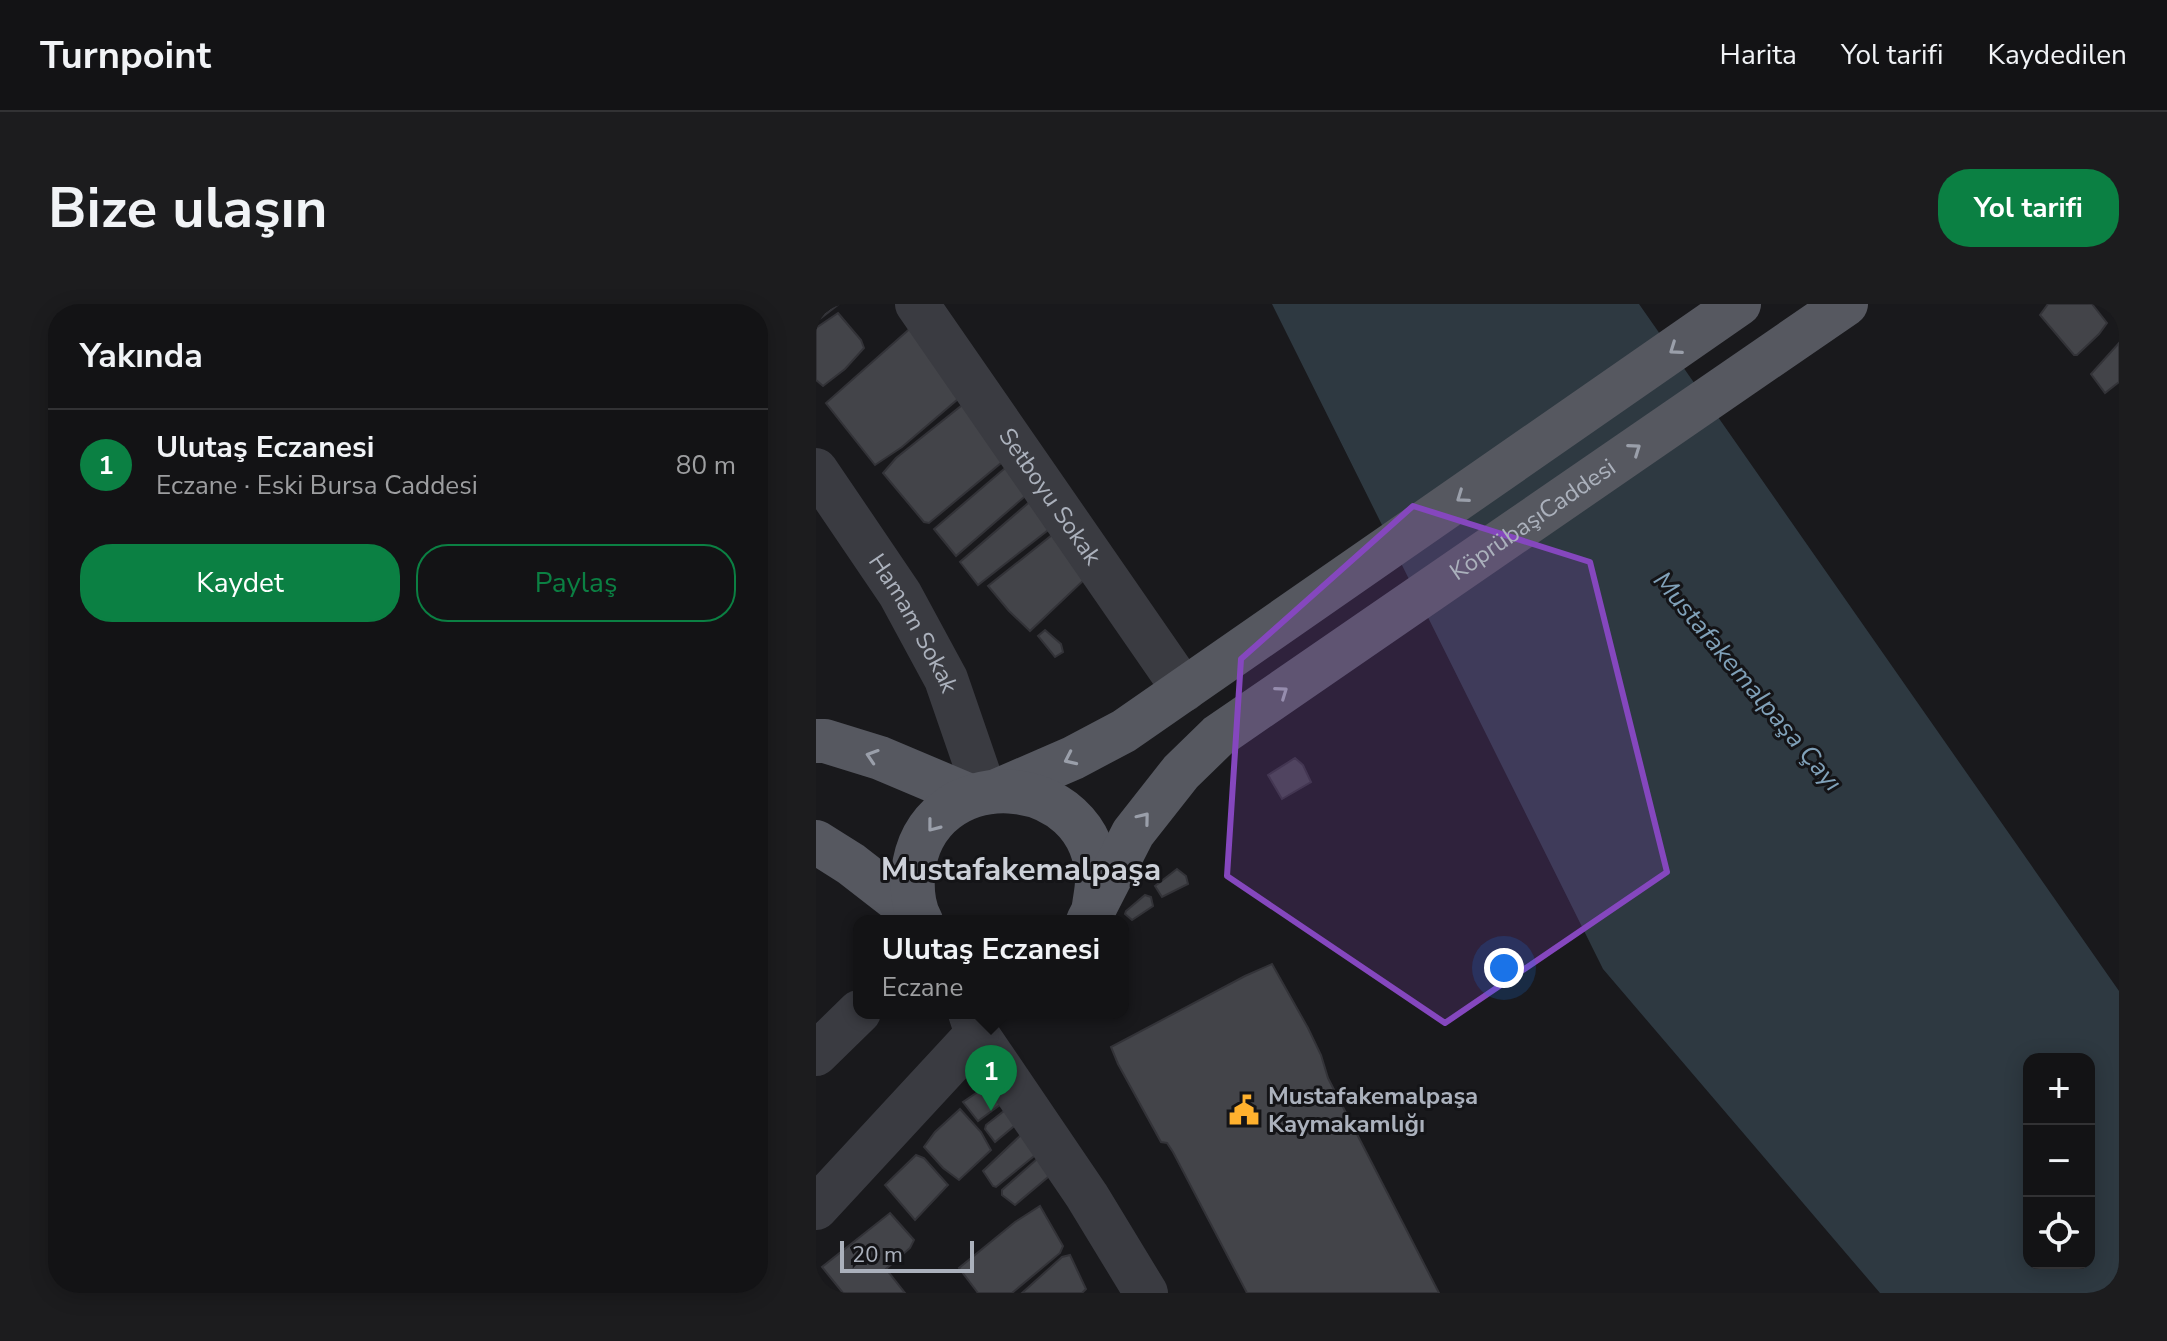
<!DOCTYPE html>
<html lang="tr">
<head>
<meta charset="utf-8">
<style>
  body { margin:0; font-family:"Nunito Sans",sans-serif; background:#1c1c1e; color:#f1f3f6 }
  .controls { position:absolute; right:24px; bottom:24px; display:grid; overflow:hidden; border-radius:16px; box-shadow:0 4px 20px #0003 }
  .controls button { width:72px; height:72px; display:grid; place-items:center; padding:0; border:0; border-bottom:2px solid #323234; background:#131315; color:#f1f3f6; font:40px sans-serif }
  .scale { position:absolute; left:24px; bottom:20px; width:134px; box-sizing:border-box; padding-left:8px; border:4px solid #abb1bc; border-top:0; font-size:22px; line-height:28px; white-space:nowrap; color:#abb1bc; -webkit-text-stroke:6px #141417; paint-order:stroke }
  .you { position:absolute; left:688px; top:664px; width:28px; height:28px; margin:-20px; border:6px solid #fff; border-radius:50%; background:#1a73e8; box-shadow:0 0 0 12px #1a73e833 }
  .badge { display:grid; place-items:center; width:52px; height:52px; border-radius:50%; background:#0b8043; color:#fff; font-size:26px; font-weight:700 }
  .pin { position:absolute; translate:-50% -66px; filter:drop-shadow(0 2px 4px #0008) }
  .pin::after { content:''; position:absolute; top:42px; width:28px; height:24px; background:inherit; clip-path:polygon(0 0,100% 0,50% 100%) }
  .popup { position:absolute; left:37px; top:611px; width:276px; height:104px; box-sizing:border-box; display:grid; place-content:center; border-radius:16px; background:#131315; filter:drop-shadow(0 2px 6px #0005); font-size:26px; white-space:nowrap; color:#9d9ea0 }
  .popup b { font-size:30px; color:#f1f3f6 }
  .popup::after { content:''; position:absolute; left:50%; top:100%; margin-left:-16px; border:16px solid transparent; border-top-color:#131315 }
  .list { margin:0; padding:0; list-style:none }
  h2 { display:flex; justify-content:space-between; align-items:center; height:104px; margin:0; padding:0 32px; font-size:34px }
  h2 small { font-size:26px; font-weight:400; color:#9d9ea0 }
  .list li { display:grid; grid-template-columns:52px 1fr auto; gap:24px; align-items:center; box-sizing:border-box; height:112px; padding:0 32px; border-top:2px solid #323234 }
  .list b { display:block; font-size:30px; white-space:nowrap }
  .list p { margin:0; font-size:26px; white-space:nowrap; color:#9d9ea0 }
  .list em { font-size:26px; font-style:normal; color:#9d9ea0 }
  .actions { display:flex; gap:16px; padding:24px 32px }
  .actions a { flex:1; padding:18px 0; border:2px solid #0b8043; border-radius:32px; text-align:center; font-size:28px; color:#0b8043 }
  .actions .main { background:#0b8043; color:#fff }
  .icon { flex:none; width:44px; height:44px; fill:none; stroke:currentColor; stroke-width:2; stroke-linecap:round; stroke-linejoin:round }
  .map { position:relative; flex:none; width:1303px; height:989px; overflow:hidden; border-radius:32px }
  header { display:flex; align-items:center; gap:48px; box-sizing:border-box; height:112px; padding:0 40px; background:#131315; border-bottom:2px solid #323234 }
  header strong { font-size:38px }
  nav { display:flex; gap:44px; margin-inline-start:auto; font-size:28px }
  .intro { display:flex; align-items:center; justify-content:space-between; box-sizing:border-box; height:192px; padding:0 48px }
  h1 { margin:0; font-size:56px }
  .button { padding:20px 36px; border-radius:32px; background:#0b8043; color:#fff; font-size:28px; font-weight:700 }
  main { display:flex; gap:48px; padding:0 48px }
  aside { flex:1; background:#131315; border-radius:32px; box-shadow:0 4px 20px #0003 }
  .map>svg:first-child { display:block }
  .water { fill:#2e3941; fill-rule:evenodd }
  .building { fill:#434449; stroke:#333338; stroke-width:2 }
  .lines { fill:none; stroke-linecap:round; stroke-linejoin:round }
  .minor { stroke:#3a3b41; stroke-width:44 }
  .major { stroke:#565860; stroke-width:44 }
  .oneway { stroke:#9a9faa }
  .marked { fill:#8547be; fill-opacity:0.2; stroke:#8547be; stroke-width:6; stroke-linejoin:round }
  .labels { text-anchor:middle; stroke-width:6; stroke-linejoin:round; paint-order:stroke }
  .street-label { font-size:24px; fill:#abb1bc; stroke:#141417 }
  .poi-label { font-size:24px; font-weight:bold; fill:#abb1bc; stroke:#141417; text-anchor:start }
  .water-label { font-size:26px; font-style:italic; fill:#80a1b9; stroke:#141417 }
  .district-label { font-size:32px; font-weight:bold; fill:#ccd0d8; stroke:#141417 }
</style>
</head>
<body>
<header>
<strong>Turnpoint</strong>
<nav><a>Harita</a><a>Yol tarifi</a><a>Kaydedilen</a></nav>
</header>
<div class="intro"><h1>Bize ulaşın</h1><a class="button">Yol tarifi</a></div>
<main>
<aside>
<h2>Yakında<small></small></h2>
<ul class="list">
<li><span class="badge">1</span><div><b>Ulutaş Eczanesi</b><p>Eczane · Eski Bursa Caddesi</p></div><em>80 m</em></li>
</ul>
<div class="actions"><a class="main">Kaydet</a><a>Paylaş</a></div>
</aside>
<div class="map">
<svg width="1303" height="989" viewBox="0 0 1303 989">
  <rect width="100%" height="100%" fill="#19191c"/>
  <path class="water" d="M 456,0 L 823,0 L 1303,687 L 1303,989 L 1064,989 L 787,665 ZM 1213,755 L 1273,755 L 1273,959 L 1213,959 Z"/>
  <g class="building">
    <polygon points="0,0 23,0 0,18"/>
    <polygon points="1232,0 1276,0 1291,19 1283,30 1261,51 1258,51 1224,11"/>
    <polygon points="22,9 45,36 48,44 29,65 7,82 0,76 0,24"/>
    <polygon points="98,21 149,89 86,143 59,161 10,99"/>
    <polygon points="1303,39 1303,78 1289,89 1275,70"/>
    <polygon points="155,94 197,149 113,219 108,218 67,169 80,154"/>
    <polygon points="202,153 222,181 140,252 118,225"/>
    <polygon points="225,188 245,216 162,281 144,258"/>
    <polygon points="236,231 270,274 214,327 193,307 172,282"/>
    <polygon points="229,326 245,340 247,348 239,353 222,332"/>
    <polygon points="479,454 487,461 495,478 466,495 452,471"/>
    <polygon points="361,565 370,572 372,580 346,593 339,582"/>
    <polygon points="329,591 335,593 337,602 316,616 309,610 310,607"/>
    <polygon points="456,660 492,724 505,751 512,774 623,989 431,989 357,848 351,839 345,838 302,760 295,743 429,672"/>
    <polygon points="178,777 188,798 162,817 147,798"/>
    <polygon points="193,803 203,818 179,838 169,825 170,821"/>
    <polygon points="144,805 165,828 175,846 143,876 127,864 108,843 119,828"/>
    <polygon points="207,829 223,848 180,883 177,882 167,867"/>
    <polygon points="100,851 108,854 132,881 99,916 69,881"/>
    <polygon points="221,855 238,868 199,901 186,891 186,886"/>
    <polygon points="224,902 247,942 244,949 196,989 162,989 143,964 199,918"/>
    <polygon points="74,909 98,936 94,944 70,965 89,989 27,989 6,963"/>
    <polygon points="254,951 270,985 266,989 206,989 246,953"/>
  </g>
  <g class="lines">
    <g class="minor">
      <path id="s1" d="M 101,0 L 368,386"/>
      <path id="s2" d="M 0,166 L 84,290 L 130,375 L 169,488"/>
      <polyline points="154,709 161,730 271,892 330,989"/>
      <polyline points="0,750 43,708"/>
      <polyline points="0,904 161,730"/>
    </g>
    <g class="major">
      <polyline points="0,437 9,437 64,454 154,492"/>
      <polyline points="183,486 257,454 308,427 923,0"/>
      <polyline points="0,538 35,560 102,612"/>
      <path d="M 105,617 C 97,603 96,585 97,569 C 109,454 280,464 281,577 C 281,585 279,594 278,602"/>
      <path id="s3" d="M 272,617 L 317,529 L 365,468 L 402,432 L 1030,0"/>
    </g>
  </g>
  <defs><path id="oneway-chevron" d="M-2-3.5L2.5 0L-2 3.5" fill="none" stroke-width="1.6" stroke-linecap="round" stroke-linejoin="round" transform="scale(2)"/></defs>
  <g class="oneway">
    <use href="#oneway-chevron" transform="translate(859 45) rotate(145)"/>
    <use href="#oneway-chevron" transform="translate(819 145) rotate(-35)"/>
    <use href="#oneway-chevron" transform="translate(646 193) rotate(145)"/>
    <use href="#oneway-chevron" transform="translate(466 388) rotate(-35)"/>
    <use href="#oneway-chevron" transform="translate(56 452) rotate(-162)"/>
    <use href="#oneway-chevron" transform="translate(254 455) rotate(155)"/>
    <use href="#oneway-chevron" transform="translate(328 514) rotate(-51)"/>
    <use href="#oneway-chevron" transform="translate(117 522) rotate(128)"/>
  </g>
  <path class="marked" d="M 597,202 L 774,258 L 851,568 L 629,719 L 411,572 L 425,355 Z"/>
  <defs>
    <g id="civic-bare" transform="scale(2.4)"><path d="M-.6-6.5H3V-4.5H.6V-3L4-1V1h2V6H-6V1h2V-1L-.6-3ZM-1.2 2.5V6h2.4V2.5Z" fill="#ffb12e" stroke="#141417" stroke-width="2.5" paint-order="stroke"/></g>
  </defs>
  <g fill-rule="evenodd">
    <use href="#civic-bare" x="428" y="806"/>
  </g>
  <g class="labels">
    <g class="street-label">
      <text dy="8" stroke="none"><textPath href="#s1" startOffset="234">Setboyu Sokak</textPath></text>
      <text dy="8" stroke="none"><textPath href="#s3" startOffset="610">KöprübaşıCaddesi</textPath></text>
      <text dy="8" stroke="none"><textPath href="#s2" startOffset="182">Hamam Sokak</textPath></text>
    </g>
    <g class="poi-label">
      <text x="452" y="800">Mustafakemalpaşa<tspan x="452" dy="28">Kaymakamlığı</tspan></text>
    </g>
    <g class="water-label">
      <text transform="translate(932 377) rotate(50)" y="9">Mustafakemalpaşa Çayı</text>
    </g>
    <g class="district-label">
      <text x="205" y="576">Mustafakemalpaşa</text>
    </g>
  </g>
</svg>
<div class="controls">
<button>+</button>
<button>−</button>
<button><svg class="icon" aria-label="locate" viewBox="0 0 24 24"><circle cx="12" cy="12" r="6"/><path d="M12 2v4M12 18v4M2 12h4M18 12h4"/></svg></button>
</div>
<div class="scale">20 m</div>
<div class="you"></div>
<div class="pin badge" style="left:175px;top:807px">1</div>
<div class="popup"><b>Ulutaş Eczanesi</b>Eczane</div>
</div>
</main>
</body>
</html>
